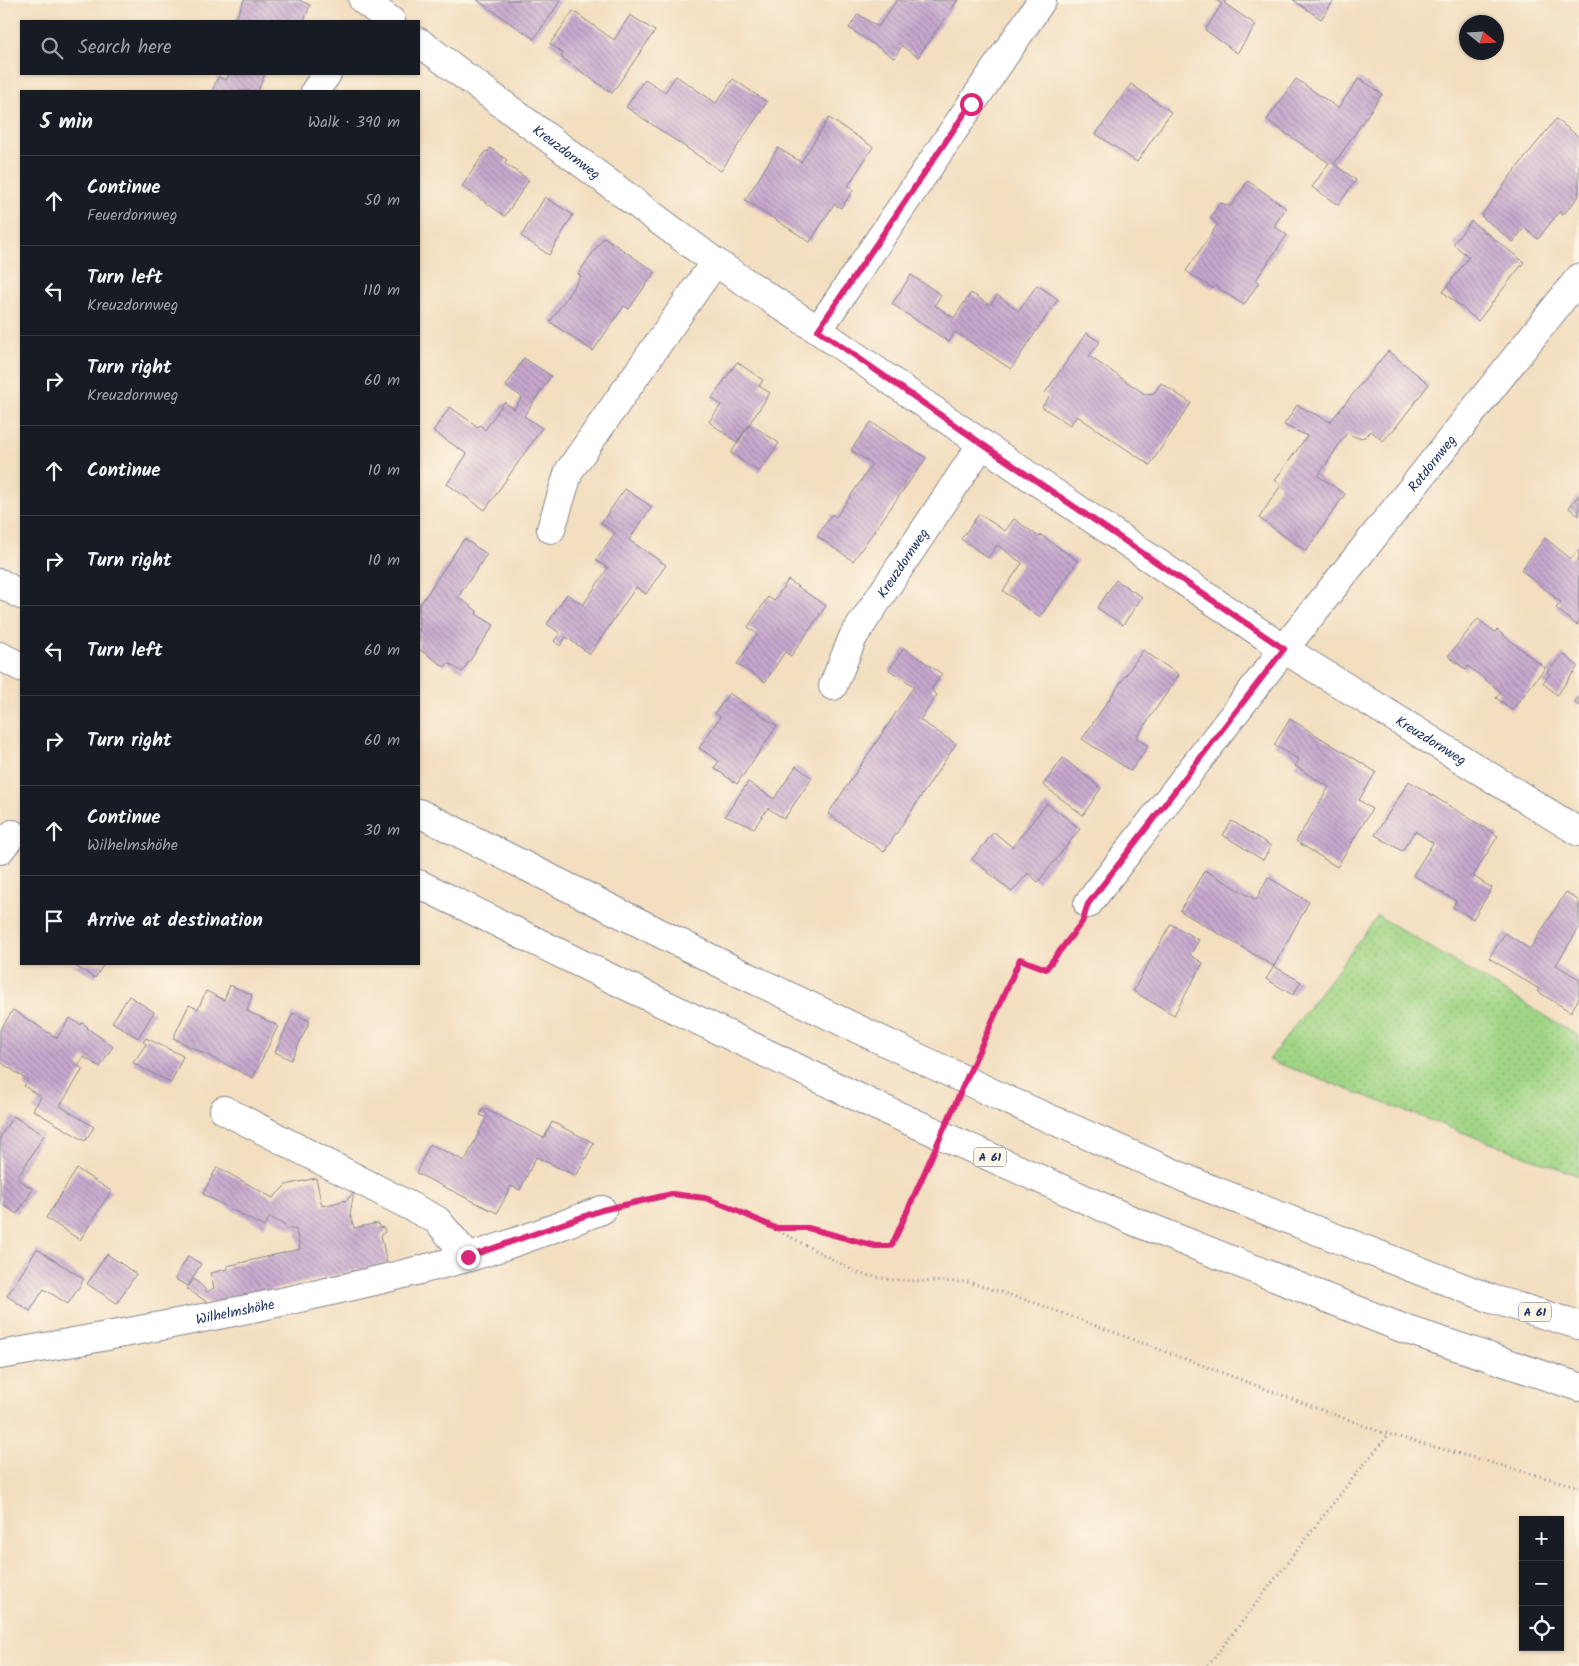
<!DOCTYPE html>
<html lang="en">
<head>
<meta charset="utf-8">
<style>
  body { margin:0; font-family:Kalam,sans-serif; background:#242831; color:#f1f3f6 }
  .controls { position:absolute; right:15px; bottom:15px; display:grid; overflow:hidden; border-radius:0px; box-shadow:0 1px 4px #0004 }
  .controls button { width:45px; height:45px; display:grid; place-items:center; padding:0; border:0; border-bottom:1px solid #363941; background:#171b24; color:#f1f3f6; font:25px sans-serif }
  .compass { position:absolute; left:1459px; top:15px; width:45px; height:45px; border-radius:50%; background:#171b24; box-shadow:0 1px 4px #0004; rotate:108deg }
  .stop { position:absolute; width:15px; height:15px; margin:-11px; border:4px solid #db2777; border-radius:50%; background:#fff }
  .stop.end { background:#db2777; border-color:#fff; box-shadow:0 1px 5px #0008 }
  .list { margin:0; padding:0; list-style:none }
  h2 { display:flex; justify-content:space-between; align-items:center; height:65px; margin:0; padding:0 20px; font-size:21px }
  h2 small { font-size:16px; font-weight:400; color:#9ea1a6 }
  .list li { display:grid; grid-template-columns:32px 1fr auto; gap:15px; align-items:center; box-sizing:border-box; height:90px; padding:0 20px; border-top:1px solid #363941 }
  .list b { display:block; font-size:19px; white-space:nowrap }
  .list p { margin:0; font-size:16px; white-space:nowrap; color:#9ea1a6 }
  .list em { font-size:16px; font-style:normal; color:#9ea1a6 }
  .icon { flex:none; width:28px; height:28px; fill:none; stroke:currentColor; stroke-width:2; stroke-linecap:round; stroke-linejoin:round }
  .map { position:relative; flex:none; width:1579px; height:1666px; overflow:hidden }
  .search { position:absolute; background:#171b24; box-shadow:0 1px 4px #0004; left:20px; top:20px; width:400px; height:55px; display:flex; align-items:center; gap:12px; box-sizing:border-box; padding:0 18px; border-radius:0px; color:#9ea1a6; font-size:19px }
  .panel { position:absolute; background:#171b24; box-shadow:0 1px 4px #0004; left:20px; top:90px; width:400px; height:875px; border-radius:0px }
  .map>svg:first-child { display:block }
  .grass { fill:url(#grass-dots); stroke:#5e8272 }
  .building { fill:url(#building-back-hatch) }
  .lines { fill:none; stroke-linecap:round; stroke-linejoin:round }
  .street-casing { stroke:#87868f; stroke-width:30 }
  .highway-casing { stroke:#87868f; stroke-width:30 }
  .path { stroke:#87868f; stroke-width:3; stroke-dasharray:1 4; stroke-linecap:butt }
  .street { stroke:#fff; stroke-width:28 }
  .highway { stroke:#fff; stroke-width:28 }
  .path-bridge { stroke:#87868f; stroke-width:3; stroke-dasharray:1 4; stroke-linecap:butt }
  .route { stroke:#db2777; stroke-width:6 }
  .labels { text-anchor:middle; stroke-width:4; stroke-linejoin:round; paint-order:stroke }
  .shield { fill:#fcf5e5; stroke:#5e6a86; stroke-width:1 }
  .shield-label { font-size:12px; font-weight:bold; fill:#1b2f5e }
  .street-label { font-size:14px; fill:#1b2f5e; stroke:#fcf5e5 }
</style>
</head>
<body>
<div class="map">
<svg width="1579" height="1666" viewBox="0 0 1579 1666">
  <defs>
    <pattern id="grass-dots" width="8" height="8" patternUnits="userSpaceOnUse" patternTransform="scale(1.25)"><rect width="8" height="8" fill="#a1d585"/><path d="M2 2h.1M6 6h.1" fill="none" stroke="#8ab775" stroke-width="1.8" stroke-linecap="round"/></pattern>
    <pattern id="building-back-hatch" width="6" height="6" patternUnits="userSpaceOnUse" patternTransform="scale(1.25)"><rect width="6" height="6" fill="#c7a8ce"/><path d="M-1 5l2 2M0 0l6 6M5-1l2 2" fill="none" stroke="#a189aa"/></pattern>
  </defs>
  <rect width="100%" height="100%" fill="#fcf5e5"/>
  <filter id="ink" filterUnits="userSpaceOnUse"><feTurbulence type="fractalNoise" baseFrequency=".02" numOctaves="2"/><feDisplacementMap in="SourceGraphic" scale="10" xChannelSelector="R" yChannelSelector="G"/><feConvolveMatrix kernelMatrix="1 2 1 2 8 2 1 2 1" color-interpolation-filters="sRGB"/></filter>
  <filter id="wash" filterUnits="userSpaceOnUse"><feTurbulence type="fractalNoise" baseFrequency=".0096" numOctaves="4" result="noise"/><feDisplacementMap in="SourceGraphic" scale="20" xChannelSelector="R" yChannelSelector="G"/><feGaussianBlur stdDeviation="1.12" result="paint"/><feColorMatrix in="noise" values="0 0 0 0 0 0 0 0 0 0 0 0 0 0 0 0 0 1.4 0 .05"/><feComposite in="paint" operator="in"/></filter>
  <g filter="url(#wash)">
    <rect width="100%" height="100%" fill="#f3dec0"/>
    <polygon class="grass" points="1378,916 1579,1036 1579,1176 1269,1060"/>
    <g id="blocks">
      <g class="building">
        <polygon points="244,0 299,0 310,5 304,21 235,21"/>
        <polygon points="477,0 561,0 534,39"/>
        <polygon points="897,0 903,1 958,0 918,57 902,46 894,58 849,28 858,14 878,27"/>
        <polygon points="1216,0 1227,0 1224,3 1256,25 1237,53 1205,30 1222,4"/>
        <polygon points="1293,0 1334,0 1321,19"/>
        <polygon points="573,11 614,40 630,15 655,31 612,93 561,57 563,53 550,44"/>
        <polygon points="229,74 265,74 258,91 212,91 218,77 226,80"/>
        <polygon points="676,76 716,103 733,79 767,102 721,171 626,107 645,79 665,92"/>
        <polygon points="1359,78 1382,94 1334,164 1356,180 1338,205 1312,187 1329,163 1267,120 1296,79 1338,108"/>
        <polygon points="1131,84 1171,112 1137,162 1096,134"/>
        <polygon points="829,118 873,147 848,186 854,189 841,208 834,204 810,242 745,200 778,148 801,162"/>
        <polygon points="1556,119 1579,137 1579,196 1563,215 1559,212 1538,239 1524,228 1513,242 1481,216 1512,174"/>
        <polygon points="490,148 507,160 504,163 529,180 505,216 462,186 486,151 488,152"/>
        <polygon points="1248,181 1286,208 1274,226 1287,235 1256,280 1259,282 1244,305 1215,286 1213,289 1186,271 1218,224 1210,218 1220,203 1231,206"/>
        <polygon points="545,197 573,215 549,255 521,236"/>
        <polygon points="1471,221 1524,262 1478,321 1443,292 1469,257 1453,244"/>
        <polygon points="604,237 655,272 629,309 624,306 593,351 550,322 581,276 578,274"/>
        <polygon points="911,275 941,295 935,305 954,318 971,293 990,305 997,295 1019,311 1037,285 1058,299 1011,369 955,332 949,342 892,304"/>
        <polygon points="1086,333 1100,342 1089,356 1145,394 1154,393 1161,383 1191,403 1150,465 1077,416 1070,425 1042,407 1049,397 1045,393"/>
        <polygon points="1388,351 1429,384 1396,427 1383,441 1371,431 1365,437 1358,438 1347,433 1318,476 1345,494 1306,551 1259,518 1281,485 1275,480 1307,436 1284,425 1297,405 1330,422"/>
        <polygon points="524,358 551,376 524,416 542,428 485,510 447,484 467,454 433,431 450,407 478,427 480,425 485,430 504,402 514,409 522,397 506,386"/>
        <polygon points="737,362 763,380 759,386 770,393 737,442 709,422 721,405 712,398"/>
        <polygon points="871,422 926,458 853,561 817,536 832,514 836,517 871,466 870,463 851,450"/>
        <polygon points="750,424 779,443 759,472 731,453"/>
        <polygon points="625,489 652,507 629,540 666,565 646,594 636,587 590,654 566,637 560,646 554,641 560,633 547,624 567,594 583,605 608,568 596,560 615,533 601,523"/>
        <polygon points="1579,495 1579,516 1569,508"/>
        <polygon points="979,514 1005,531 1014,519 1039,537 1041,535 1078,561 1040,617 1003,591 1022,563 997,545 988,558 961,539"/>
        <polygon points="1545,538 1571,559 1579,549 1579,622 1577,625 1556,608 1561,602 1521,570"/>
        <polygon points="464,539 487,554 458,597 477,611 476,614 494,625 462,672 448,663 445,667 419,649 419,606"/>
        <polygon points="788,580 826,606 791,656 785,652 765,682 737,664 757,634 748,627 768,597 774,601"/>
        <polygon points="1116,580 1142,597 1123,625 1097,608"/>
        <polygon points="1478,619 1495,632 1497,630 1545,668 1512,710 1496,698 1501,692 1468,666 1466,670 1448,656"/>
        <polygon points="904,648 942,674 931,690 937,695 920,720 956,744 884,852 828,814 914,686 889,670"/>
        <polygon points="1143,650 1179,675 1136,738 1148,746 1131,771 1082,739"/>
        <polygon points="1563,654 1578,666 1557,695 1543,683 1550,674 1547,672"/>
        <polygon points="729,693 777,726 737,784 714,768 719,761 699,748 720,717 715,713"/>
        <polygon points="1579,696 1579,706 1574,702"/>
        <polygon points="1290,719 1376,772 1359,800 1372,809 1337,867 1296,841 1329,787 1295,766 1299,760 1274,745"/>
        <polygon points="1063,758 1101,788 1083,815 1043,785"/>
        <polygon points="796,766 812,778 784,819 768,808 754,828 725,816 748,782 774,799"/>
        <polygon points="1409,781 1498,836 1473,876 1492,888 1473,919 1453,907 1456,901 1413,875 1433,843 1415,831 1402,851 1375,835"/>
        <polygon points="1047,803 1080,829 1038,882 1028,873 1012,892 972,859 994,832 1012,847"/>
        <polygon points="1232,821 1271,846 1263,860 1223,835"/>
        <polygon points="1205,870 1256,900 1268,877 1309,902 1274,966 1180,911"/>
        <polygon points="1566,892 1579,901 1579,928 1556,965 1579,979 1579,998 1571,1012 1537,991 1539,989 1489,958 1505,933 1530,949"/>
        <polygon points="1171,924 1199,940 1190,955 1203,963 1174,1015 1133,991"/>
        <polygon points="72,964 104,964 95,978"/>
        <polygon points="1274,966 1301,982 1293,995 1266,979"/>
        <polygon points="230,985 252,995 247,1011 278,1026 253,1078 173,1038 189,1005 198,1009 206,991 224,1000"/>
        <polygon points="129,996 154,1012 138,1038 112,1022"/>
        <polygon points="13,1010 57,1038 70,1018 81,1025 82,1023 88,1027 87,1028 113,1046 100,1067 84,1057 78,1066 83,1069 60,1106 94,1127 85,1141 33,1110 41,1097 24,1086 28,1080 0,1062 0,1030"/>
        <polygon points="293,1013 310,1021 291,1060 275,1052"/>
        <polygon points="146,1038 183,1056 171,1083 133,1063 146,1044 143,1042"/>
        <polygon points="483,1108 544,1138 552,1122 594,1143 576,1176 536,1157 520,1190 511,1186 497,1213 416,1173 430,1144 465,1161 486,1118 480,1115"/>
        <polygon points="13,1116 44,1135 17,1179 33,1189 17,1214 0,1203 0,1137"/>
        <polygon points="217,1167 273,1198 286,1185 316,1178 322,1206 347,1200 354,1192 350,1214 354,1228 378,1223 379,1227 384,1228 385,1232 381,1235 387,1263 217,1303 209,1303 187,1289 194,1279 204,1288 207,1292 214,1288 210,1273 228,1269 227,1266 300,1249 296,1230 289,1228 270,1217 264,1227 203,1194"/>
        <polygon points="77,1169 111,1191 80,1240 46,1218"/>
        <polygon points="37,1249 84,1279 68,1304 44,1289 30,1311 7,1296"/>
        <polygon points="107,1254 136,1274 117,1303 87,1284"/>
        <polygon points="188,1256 201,1264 188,1286 175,1279"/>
      </g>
    </g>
  </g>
  <g filter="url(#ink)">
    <use href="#blocks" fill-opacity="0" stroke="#87868f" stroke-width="1"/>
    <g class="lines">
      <g class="street-casing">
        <g id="street">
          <polyline points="363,0 391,21"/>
          <path id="s1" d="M 419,42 L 715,262 L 818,330 L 982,444 L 1284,649 L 1579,832"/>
          <polyline points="315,91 327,74"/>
          <polyline points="818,330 1042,0"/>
          <polyline points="551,529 569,471 715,262"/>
          <path id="s2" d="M 833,686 L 853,637 L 982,444"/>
          <polyline points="0,850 13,834"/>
          <path id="s3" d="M 1088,904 L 1284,649 L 1579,278"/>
          <polyline points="224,1110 437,1220 468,1257"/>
          <path id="s4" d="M 0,1355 C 156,1328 313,1299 466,1258 C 512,1245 557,1227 602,1210"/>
        </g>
      </g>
      <g class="highway-casing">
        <g id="highway">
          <polyline points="0,583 21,595"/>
          <polyline points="0,656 21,667"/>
          <polyline points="419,813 736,971 1003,1098 1203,1186 1492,1299 1579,1325"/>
          <polyline points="419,884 606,976 872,1104 1136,1222 1402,1328 1579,1387"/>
        </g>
      </g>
      <g class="path">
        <polyline points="1011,981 1020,959 1046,969 1075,931"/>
        <polyline points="632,1203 672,1194 705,1198 727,1206 775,1229 860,1274 886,1279 913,1281 969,1282 1038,1304 1381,1432 1579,1487"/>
        <path d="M 777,1229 C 787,1228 798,1227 808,1228 C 828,1230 877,1255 893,1243"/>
        <polyline points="1208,1666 1345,1488 1389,1434"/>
      </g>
      <use href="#street" class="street"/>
      <use href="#highway" class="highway"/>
      <polyline class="path-bridge" points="893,1243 1011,981"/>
    </g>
  </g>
  <g class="lines" filter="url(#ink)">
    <polyline class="route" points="468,1257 602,1210 672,1194 705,1198 727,1206 775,1228 808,1228 875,1246 890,1246 893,1243 1020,959 1046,969 1082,922 1088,904 1284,649 982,444 818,330 971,104"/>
  </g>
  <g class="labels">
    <g class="shield">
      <rect x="974" y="1147.5" width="32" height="19" rx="4"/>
      <rect x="1519" y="1302.5" width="32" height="19" rx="4"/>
    </g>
    <g class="shield-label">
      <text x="990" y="1161">A 61</text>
      <text x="1535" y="1316">A 61</text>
    </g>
    <g class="street-label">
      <text dy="5" stroke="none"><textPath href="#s1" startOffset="184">Kreuzdornweg</textPath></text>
      <text dy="5" stroke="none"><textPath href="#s3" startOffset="559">Rotdornweg</textPath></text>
      <text dy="5" stroke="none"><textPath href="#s2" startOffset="142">Kreuzdornweg</textPath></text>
      <text dy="5" stroke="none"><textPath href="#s1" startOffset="1230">Kreuzdornweg</textPath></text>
      <text dy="5" stroke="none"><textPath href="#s4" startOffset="239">Wilhelmshöhe</textPath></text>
    </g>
  </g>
</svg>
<div class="controls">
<button>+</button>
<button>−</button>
<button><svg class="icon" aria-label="locate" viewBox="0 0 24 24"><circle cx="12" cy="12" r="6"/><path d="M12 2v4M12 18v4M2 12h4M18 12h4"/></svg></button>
</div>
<svg class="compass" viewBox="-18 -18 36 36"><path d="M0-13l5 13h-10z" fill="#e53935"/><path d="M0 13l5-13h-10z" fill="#9ea1a6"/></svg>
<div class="stop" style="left:971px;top:104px"></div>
<div class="stop end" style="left:468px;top:1257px"></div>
<div class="search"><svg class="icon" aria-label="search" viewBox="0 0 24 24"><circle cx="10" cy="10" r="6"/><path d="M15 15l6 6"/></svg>Search here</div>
<section class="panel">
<h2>5 min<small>Walk · 390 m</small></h2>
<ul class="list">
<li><svg class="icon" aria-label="ahead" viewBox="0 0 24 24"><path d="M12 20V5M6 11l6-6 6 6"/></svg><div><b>Continue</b><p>Feuerdornweg</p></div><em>50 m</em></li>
<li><svg class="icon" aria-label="left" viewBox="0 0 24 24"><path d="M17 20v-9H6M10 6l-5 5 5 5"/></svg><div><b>Turn left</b><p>Kreuzdornweg</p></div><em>110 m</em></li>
<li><svg class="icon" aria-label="right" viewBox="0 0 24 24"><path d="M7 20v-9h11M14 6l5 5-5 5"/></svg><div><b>Turn right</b><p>Kreuzdornweg</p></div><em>60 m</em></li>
<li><svg class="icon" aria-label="ahead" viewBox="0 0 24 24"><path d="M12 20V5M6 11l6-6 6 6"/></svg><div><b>Continue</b></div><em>10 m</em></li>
<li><svg class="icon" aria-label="right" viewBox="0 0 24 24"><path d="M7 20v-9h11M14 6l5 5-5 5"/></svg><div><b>Turn right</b></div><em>10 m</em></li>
<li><svg class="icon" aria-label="left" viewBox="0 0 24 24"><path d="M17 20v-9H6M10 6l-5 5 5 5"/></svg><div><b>Turn left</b></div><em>60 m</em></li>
<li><svg class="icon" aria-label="right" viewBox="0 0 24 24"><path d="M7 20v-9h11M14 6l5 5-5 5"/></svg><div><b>Turn right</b></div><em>60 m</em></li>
<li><svg class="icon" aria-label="ahead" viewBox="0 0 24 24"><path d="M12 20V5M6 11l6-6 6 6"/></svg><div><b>Continue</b><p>Wilhelmshöhe</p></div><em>30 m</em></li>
<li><svg class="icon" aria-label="arrive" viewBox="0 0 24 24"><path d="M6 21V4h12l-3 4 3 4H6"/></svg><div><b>Arrive at destination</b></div></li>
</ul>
</section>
</div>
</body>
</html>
